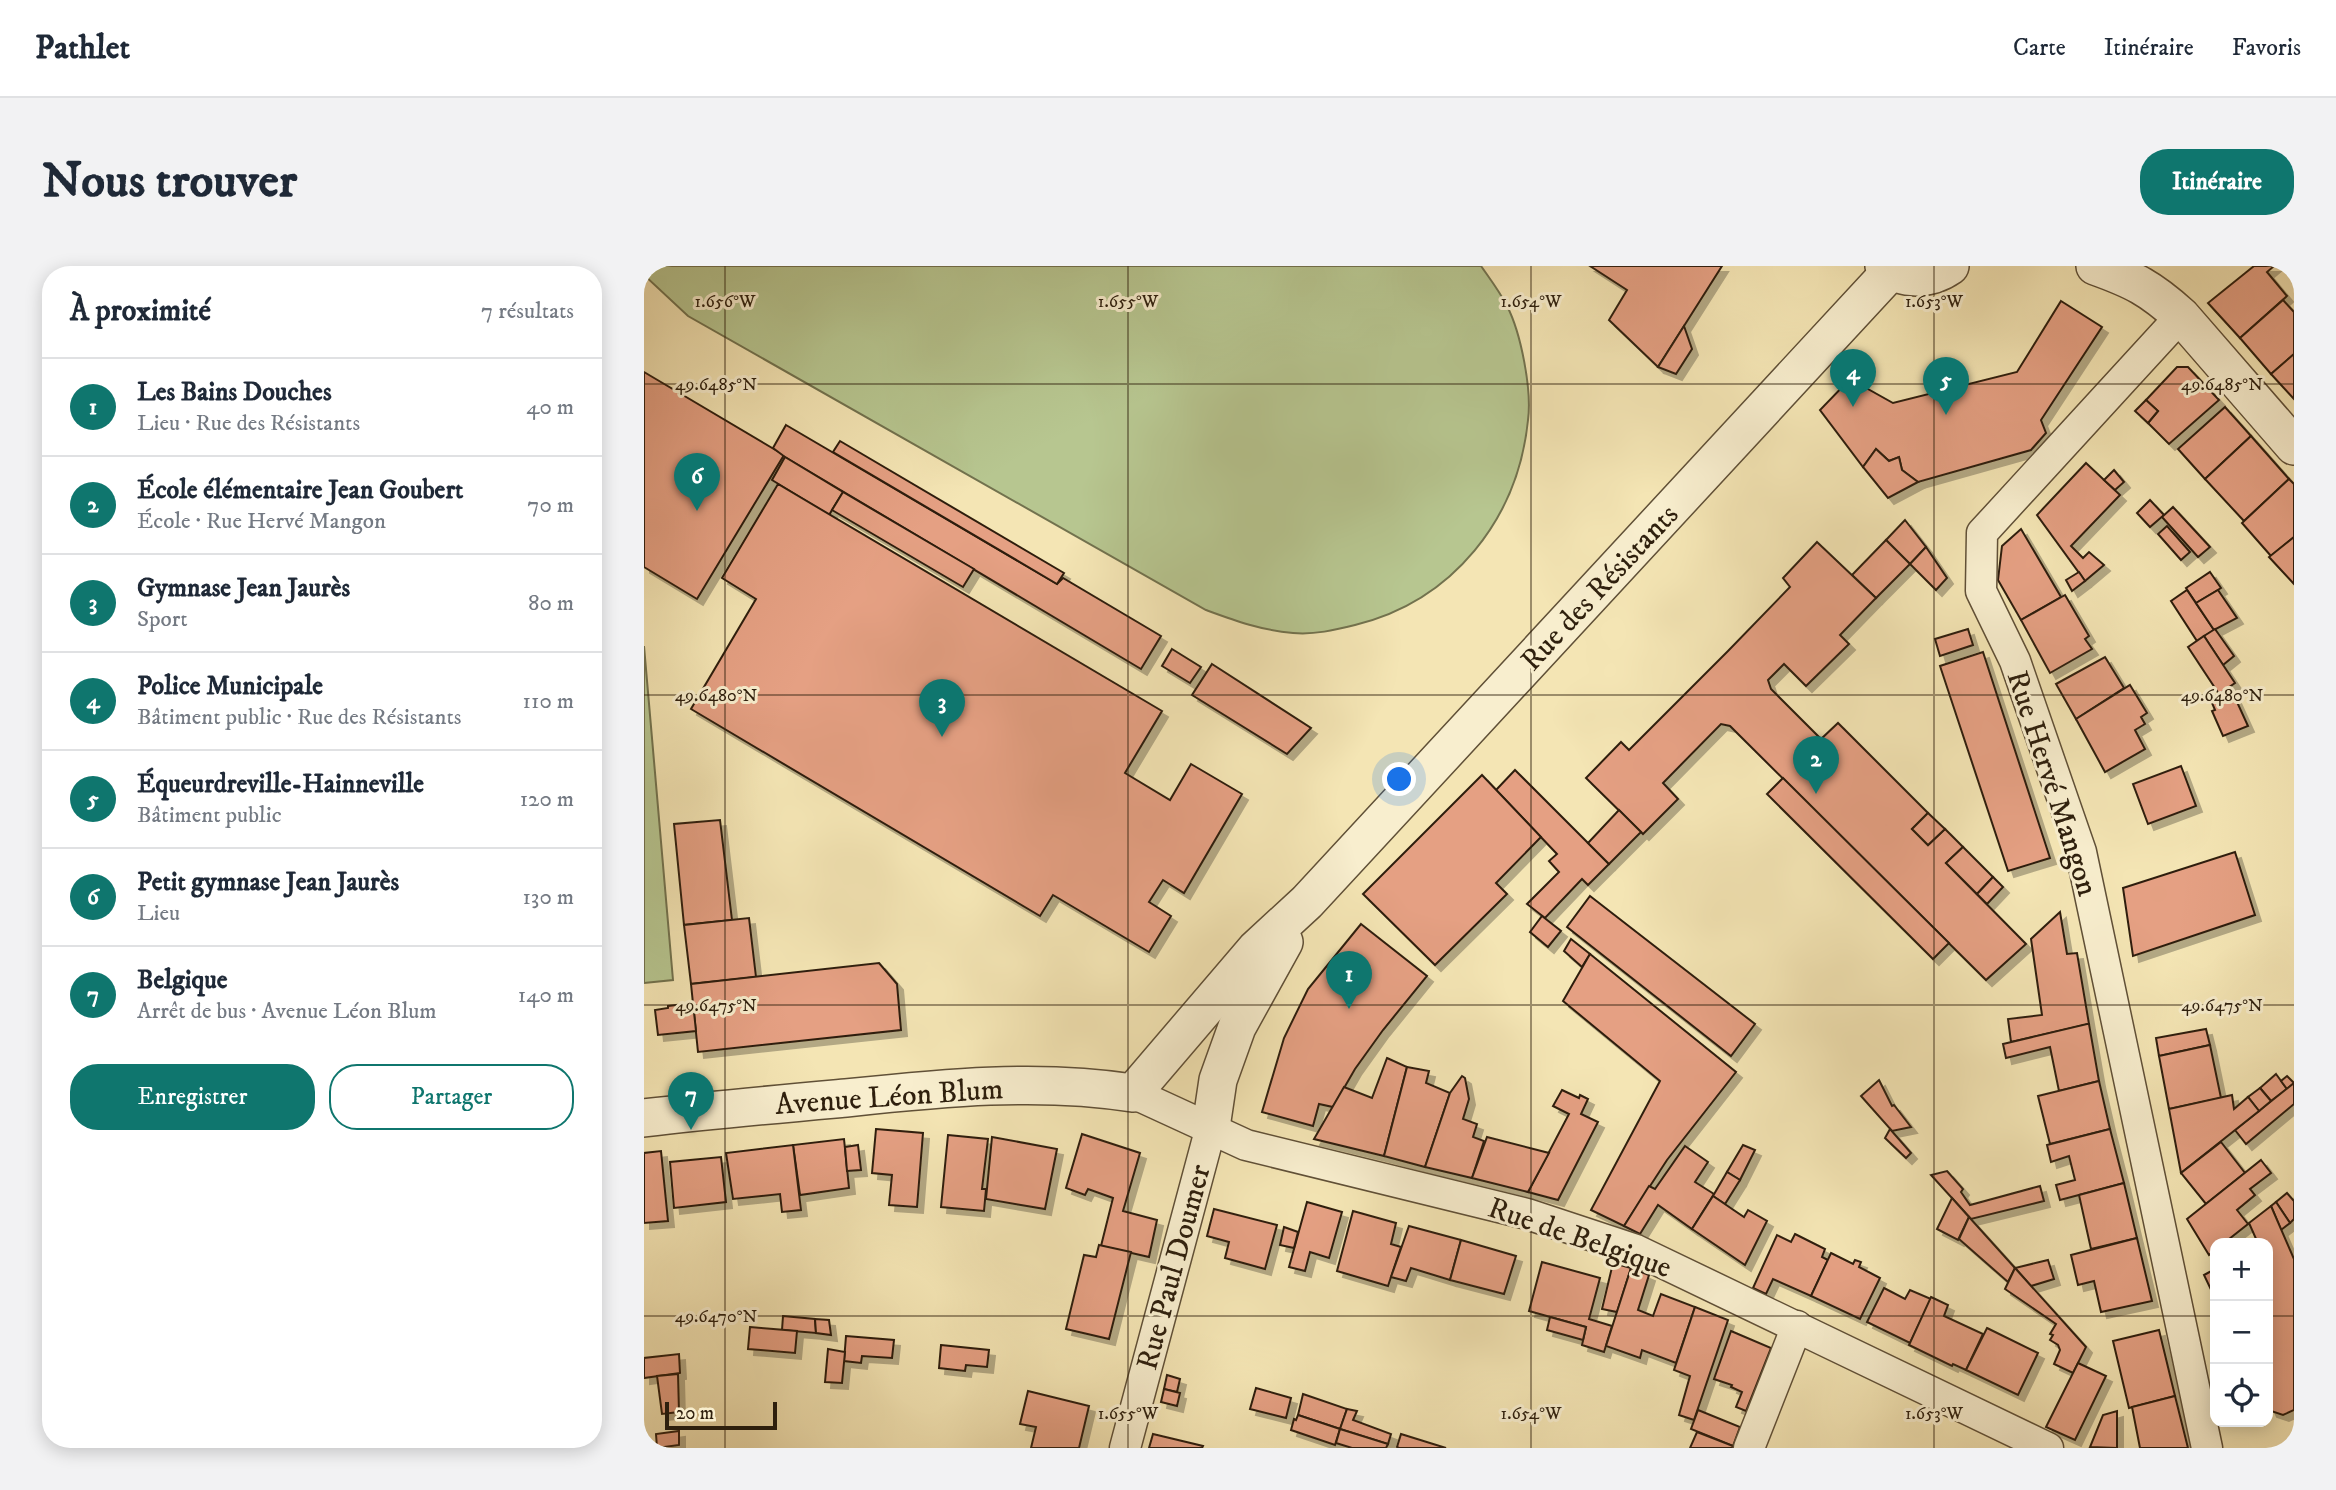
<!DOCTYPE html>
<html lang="fr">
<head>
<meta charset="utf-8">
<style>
  body { margin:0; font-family:"IM FELL DW Pica",serif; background:#f2f2f3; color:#1f2937 }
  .controls { position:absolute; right:21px; bottom:21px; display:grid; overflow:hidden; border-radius:14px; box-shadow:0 4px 18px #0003 }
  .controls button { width:63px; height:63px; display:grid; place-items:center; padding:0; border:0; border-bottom:2px solid #e0e1e3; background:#fff; color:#1f2937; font:35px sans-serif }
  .scale { position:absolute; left:21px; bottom:18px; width:112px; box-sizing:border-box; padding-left:7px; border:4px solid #2e1f0d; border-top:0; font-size:19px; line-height:24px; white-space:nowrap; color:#2e1f0d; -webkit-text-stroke:5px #f8eece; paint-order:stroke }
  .you { position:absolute; left:756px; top:514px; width:24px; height:24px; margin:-18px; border:5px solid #fff; border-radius:50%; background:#1a73e8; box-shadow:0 0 0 10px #1a73e833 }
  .badge { display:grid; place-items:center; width:46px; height:46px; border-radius:50%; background:#0f766e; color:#fff; font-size:23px; font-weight:700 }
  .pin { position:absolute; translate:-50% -58px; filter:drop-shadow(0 2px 4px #0008) }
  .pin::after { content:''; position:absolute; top:37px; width:24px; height:21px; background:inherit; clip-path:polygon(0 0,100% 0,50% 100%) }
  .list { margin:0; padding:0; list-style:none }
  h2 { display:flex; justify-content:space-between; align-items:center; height:91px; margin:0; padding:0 28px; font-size:30px }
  h2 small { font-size:23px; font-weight:400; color:#747a83 }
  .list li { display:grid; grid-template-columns:46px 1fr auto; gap:21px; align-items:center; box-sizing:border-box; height:98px; padding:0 28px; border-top:2px solid #e0e1e3 }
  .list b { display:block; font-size:26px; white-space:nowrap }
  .list p { margin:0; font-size:23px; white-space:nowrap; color:#747a83 }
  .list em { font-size:23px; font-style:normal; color:#747a83 }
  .actions { display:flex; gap:14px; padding:21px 28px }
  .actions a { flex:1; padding:16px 0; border:2px solid #0f766e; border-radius:28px; text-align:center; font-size:24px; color:#0f766e }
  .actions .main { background:#0f766e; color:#fff }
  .icon { flex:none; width:38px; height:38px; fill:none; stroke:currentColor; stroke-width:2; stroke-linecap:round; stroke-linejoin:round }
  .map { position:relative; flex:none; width:1650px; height:1182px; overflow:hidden; border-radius:28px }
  header { display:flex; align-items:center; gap:42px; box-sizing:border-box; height:98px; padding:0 35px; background:#fff; border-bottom:2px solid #e0e1e3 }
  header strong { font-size:33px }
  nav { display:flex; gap:38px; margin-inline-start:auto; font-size:24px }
  .intro { display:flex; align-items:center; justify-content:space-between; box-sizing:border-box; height:168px; padding:0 42px }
  h1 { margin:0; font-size:49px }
  .button { padding:18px 32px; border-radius:28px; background:#0f766e; color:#fff; font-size:24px; font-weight:700 }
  main { display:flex; gap:42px; padding:0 42px }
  aside { flex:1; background:#fff; border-radius:28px; box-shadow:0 4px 18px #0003 }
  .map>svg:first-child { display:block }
  .green { fill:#b7c690; stroke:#72724e; stroke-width:2 }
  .building { fill:#e5a083; stroke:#2e1f0d; stroke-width:2; filter:url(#shadow) }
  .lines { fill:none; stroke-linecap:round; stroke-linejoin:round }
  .minor-casing { stroke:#605037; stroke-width:33 }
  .tertiary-casing { stroke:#605037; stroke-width:40 }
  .minor { stroke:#f8eece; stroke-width:30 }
  .tertiary { stroke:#f8eece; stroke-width:37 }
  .ticks { fill:none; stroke:#2e1f0d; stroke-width:2; stroke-opacity:0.45 }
  .labels { text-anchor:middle; stroke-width:6; stroke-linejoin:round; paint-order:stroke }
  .street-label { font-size:30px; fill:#2e1f0d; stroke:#f8eece }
  .ticks-label { font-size:18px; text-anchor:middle; fill:#2e1f0d; stroke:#f8eece; stroke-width:6; stroke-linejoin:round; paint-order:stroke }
</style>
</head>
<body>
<header>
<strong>Pathlet</strong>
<nav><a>Carte</a><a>Itinéraire</a><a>Favoris</a></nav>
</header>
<div class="intro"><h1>Nous trouver</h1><a class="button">Itinéraire</a></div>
<main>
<aside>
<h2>À proximité<small>7 résultats</small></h2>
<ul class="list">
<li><span class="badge">1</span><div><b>Les Bains Douches</b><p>Lieu · Rue des Résistants</p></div><em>40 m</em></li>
<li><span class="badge">2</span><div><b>École élémentaire Jean Goubert</b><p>École · Rue Hervé Mangon</p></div><em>70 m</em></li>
<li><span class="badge">3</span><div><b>Gymnase Jean Jaurès</b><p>Sport</p></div><em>80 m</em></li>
<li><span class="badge">4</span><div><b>Police Municipale</b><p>Bâtiment public · Rue des Résistants</p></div><em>110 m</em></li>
<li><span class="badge">5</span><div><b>Équeurdreville-Hainneville</b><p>Bâtiment public</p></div><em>120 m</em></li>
<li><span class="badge">6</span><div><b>Petit gymnase Jean Jaurès</b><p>Lieu</p></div><em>130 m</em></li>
<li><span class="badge">7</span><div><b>Belgique</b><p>Arrêt de bus · Avenue Léon Blum</p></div><em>140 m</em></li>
</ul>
<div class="actions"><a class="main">Enregistrer</a><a>Partager</a></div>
</aside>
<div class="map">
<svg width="1650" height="1182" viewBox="0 0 1650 1182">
  <defs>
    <filter id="shadow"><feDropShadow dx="6" dy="6" stdDeviation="0" flood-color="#0004"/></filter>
  </defs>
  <rect width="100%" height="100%" fill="#f4e5b4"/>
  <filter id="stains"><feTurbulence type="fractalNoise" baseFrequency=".00286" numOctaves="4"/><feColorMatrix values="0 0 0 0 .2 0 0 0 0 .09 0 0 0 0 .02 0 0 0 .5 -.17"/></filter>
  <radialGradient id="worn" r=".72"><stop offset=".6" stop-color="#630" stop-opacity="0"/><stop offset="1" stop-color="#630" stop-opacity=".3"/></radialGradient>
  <g class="green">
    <path d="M 0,0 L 837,0 C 846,13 856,26 863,40 C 877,67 888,124 884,154 C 874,253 809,335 711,359 C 691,364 670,369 649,367 C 616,364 592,355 562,344 L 44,50 L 0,9 Z"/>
    <polygon points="0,380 29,714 0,717"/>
  </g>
  <g class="building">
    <polygon points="946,0 1078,0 1014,101 965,54 983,24"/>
    <polygon points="1610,0 1630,0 1623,6 1643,30 1596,72 1564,37"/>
    <polygon points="1639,34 1650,46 1650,88 1627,108 1596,72"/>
    <polygon points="1417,35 1458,61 1397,154 1402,167 1387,184 1274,216 1258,204 1255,191 1245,195 1232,183 1219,201 1176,144 1206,113 1249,137 1373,106"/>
    <polygon points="1040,60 1048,83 1032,108 1014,101"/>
    <polygon points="1650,88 1650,133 1627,108"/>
    <polygon points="1533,101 1544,101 1575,134 1525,178 1504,157 1514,145 1502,134"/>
    <polygon points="0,106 140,189 53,333 0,301"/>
    <polygon points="1502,134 1514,145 1504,157 1491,145"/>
    <polygon points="1581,141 1607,170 1561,213 1534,183"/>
    <polygon points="142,159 413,318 419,312 517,370 497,403 141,191 129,182"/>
    <polygon points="1607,170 1645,213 1600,255 1561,213"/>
    <polygon points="196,175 420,307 413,318 189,186"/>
    <polygon points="1232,183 1245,195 1255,191 1258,204 1274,216 1244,232 1219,201"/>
    <polygon points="141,191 199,226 185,249 128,214"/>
    <polygon points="1442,197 1476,229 1427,280 1439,292 1445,286 1460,299 1441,315 1393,249"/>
    <polygon points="1470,204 1480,216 1471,224 1460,214"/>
    <polygon points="1645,213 1650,218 1650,271 1627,290 1598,257"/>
    <polygon points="134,218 518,445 481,507 526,534 547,498 598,528 540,627 519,614 505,636 527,650 505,686 409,629 396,650 47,443 112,333 78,312"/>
    <polygon points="199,226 330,303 319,321 188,244"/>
    <polygon points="1506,234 1520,249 1506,261 1493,247"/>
    <polygon points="1529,241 1566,281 1554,291 1518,251"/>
    <polygon points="1261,254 1282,281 1266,298 1242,274"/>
    <polygon points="1523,260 1546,286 1537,294 1514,268"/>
    <polygon points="1377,263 1417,331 1377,354 1354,314 1358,280"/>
    <polygon points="1650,271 1650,318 1625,291"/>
    <polygon points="1242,274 1266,298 1232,332 1208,309"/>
    <polygon points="1173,276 1232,332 1196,369 1205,378 1162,420 1140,398 1124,414 1127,423 1177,473 1194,457 1284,547 1268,563 1284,579 1301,563 1319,581 1302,597 1382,678 1342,714 1086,460 1077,458 1019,517 1034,533 999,568 942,512 977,476 985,484 1084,385 1146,321 1139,312"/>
    <polygon points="1282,281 1303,312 1292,324 1266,298"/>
    <polygon points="1435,306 1441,315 1428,325 1422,314"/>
    <polygon points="1566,306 1577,322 1552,337 1542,322"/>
    <polygon points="1543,324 1570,364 1553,375 1527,335"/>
    <polygon points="1574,324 1593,352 1570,364 1552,337"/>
    <polygon points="1421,329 1445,370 1441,373 1448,383 1406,407 1377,354"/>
    <polygon points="1324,363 1329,379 1296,390 1291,373"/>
    <polygon points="1571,363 1590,390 1579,399 1560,370"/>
    <polygon points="1560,370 1591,417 1575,428 1544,381"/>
    <polygon points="528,383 557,401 546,417 518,400"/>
    <polygon points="1339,386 1406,592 1364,605 1296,400"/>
    <polygon points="1461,391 1480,422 1432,453 1412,418"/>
    <polygon points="568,398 667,462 643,488 548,429"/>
    <polygon points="1486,419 1503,447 1497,451 1501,458 1491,464 1501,483 1461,506 1432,453"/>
    <polygon points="1588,425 1604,460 1579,470 1568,445 1571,444 1568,437"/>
    <polygon points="1537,500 1552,540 1504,558 1489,518"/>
    <polygon points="871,504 965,598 944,619 938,613 901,652 883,638 915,606 905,595 913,588 852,524"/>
    <polygon points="838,509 897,571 852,617 863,628 791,699 719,628"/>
    <polygon points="1139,512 1305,677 1289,693 1123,528"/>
    <polygon points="975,544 997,566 965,598 944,577"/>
    <polygon points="1284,547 1301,563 1284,579 1268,563"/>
    <polygon points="76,554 88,654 40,659 30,558"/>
    <polygon points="1319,581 1349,611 1333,628 1302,597"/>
    <polygon points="1591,586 1611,649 1489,690 1479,622"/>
    <polygon points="1349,611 1359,621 1343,638 1333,628"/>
    <polygon points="946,630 1111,758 1087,790 923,661"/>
    <polygon points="1416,646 1423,688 1433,687 1445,758 1367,776 1364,753 1398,749 1387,673"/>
    <polygon points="898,650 917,665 904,681 886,666"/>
    <polygon points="105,652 112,711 47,718 40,659"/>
    <polygon points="717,658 783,710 739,764 711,803 689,841 675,838 669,860 618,846 640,772 664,723"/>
    <polygon points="927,673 946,688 938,701 920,685"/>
    <polygon points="946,688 1092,806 1023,894 980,960 947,944 1016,815 919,735"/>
    <polygon points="235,697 253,718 257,764 54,786 47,718"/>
    <polygon points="49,737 52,765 14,769 11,744 24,742 24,740"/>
    <polygon points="1443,758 1445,758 1455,815 1415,825 1406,781 1362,792 1359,778"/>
    <polygon points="1562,763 1566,779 1515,790 1512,772"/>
    <polygon points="1566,779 1577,832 1525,843 1515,790"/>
    <polygon points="743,792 763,801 740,890 670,873 700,821 728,832"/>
    <polygon points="763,801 785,805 782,817 806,827 781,901 740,890"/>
    <polygon points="1632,808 1643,823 1627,835 1616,822"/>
    <polygon points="818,810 821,812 825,833 819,853 833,858 829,871 840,875 828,912 781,901 806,827"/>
    <polygon points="1643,810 1650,817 1643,823 1637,815"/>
    <polygon points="1235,814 1248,840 1250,839 1267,861 1248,865 1217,830"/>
    <polygon points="1455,815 1466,863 1406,878 1394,830"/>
    <polygon points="1650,817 1650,838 1602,878 1591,864"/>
    <polygon points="1616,822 1627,835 1615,845 1604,831"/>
    <polygon points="918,824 935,832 936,829 944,833 937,848 954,856 914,934 884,926 925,848 909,840"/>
    <polygon points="1588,829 1590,843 1604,831 1615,845 1537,907 1525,843"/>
    <polygon points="232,863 279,867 273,941 245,939 248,909 228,907"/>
    <polygon points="1246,863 1267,887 1262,892 1241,872"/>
    <polygon points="1466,863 1480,917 1416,934 1412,919 1431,914 1425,890 1407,896 1403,879"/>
    <polygon points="438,868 496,887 479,945 513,954 505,991 457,980 469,932 444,923 441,929 422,922"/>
    <polygon points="304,869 344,873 338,923 342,923 340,945 297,941"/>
    <polygon points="348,871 413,883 401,943 342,933"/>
    <polygon points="843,871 905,887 884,926 828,912"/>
    <polygon points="200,873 205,922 156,929 149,879"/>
    <polygon points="1577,876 1601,907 1562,938 1537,907"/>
    <polygon points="149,879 157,944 138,946 136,928 89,933 82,887"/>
    <polygon points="214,879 217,904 203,905 201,881"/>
    <polygon points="1099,879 1111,884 1096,914 1083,906"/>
    <polygon points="1041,880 1064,896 1051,916 1070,928 1048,963 1014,939 996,968 980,960 1005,920 1011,923"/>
    <polygon points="17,885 24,955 0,957 0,887"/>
    <polygon points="77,891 82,936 30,942 26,896"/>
    <polygon points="1617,894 1627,907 1606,923 1611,929 1593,944 1604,958 1580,977 1571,977 1571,984 1565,989 1543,953"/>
    <polygon points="1303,905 1319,923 1317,926 1326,939 1396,920 1400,935 1327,953 1287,909"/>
    <polygon points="1083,906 1096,914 1081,938 1069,930"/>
    <polygon points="1480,917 1493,972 1447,983 1435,929"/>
    <polygon points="1643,927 1650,935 1650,953 1646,957 1632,936"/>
    <polygon points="1069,930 1100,951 1104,944 1123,955 1101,999 1048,963"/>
    <polygon points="1308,932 1325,951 1314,974 1293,963"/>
    <polygon points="663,936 698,946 685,992 666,986 661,1005 645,1001"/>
    <polygon points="1632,936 1646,957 1637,964 1627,940"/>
    <polygon points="1627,940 1650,993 1650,1144 1639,1149 1627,1145 1624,1138 1624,977 1609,977 1613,975 1605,957"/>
    <polygon points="570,943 633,959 621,1003 581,992 585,976 563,970"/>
    <polygon points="709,945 752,957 747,978 757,981 744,1020 693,1005"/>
    <polygon points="1325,951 1371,1002 1364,1016 1315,973"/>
    <polygon points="765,960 817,974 806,1014 767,1002 762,1015 747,1011"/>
    <polygon points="640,961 654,966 650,982 636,979"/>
    <polygon points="1151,968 1181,983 1178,991 1184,994 1167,1030 1129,1013 1122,1028 1109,1022 1133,969 1147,976"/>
    <polygon points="1493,972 1508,1035 1457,1046 1450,1015 1434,1019 1427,989"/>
    <polygon points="817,974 872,990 860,1028 806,1014"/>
    <polygon points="455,979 487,986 465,1073 422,1063 440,989 452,991"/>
    <polygon points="1187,987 1209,998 1211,994 1217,996 1215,1001 1236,1012 1216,1053 1167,1030"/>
    <polygon points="1404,994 1410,1013 1387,1020 1371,1002"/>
    <polygon points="898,996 956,1012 945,1053 968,1060 960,1086 938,1079 942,1061 885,1045"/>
    <polygon points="969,997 987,1002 973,1046 958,1043"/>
    <polygon points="987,1002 1005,1009 994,1044 1009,1050 1017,1028 1051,1041 1032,1097 998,1084 996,1092 962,1080"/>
    <polygon points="1371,1002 1442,1081 1429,1107 1410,1098 1416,1084 1414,1079 1406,1074 1409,1069 1406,1068 1412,1058 1361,1023"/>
    <polygon points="1571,1003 1571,1032 1560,1009"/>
    <polygon points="1240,1022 1261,1033 1266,1024 1287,1033 1266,1077 1223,1056"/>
    <polygon points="1287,1031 1304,1039 1300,1050 1339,1068 1322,1104 1309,1098 1308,1100 1265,1079"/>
    <polygon points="1051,1041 1084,1054 1050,1154 1035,1149 1046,1110 1030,1104"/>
    <polygon points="139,1050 171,1053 172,1067 138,1064"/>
    <polygon points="906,1051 942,1061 939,1074 903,1064"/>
    <polygon points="171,1053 185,1054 187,1069 172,1067"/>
    <polygon points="106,1061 153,1065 151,1087 104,1083"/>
    <polygon points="1343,1062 1394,1087 1374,1129 1322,1104"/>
    <polygon points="1515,1064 1531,1130 1485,1142 1469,1075"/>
    <polygon points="1087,1065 1127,1082 1102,1145 1092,1141 1098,1126 1087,1121 1088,1119 1070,1113"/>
    <polygon points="202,1070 250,1074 248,1092 218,1090 217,1097 200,1095"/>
    <polygon points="297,1079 345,1084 343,1101 322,1099 321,1105 295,1102"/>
    <polygon points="184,1083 201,1086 198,1117 181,1116"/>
    <polygon points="35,1088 36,1107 0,1112 0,1092"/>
    <polygon points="1434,1097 1462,1110 1431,1174 1402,1161"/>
    <polygon points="34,1108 35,1146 18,1148 13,1110"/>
    <polygon points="523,1109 536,1113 533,1126 520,1123"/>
    <polygon points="612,1122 647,1132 642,1152 606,1143"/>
    <polygon points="520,1123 536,1127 533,1140 517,1136"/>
    <polygon points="384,1125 445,1140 435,1182 387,1182 392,1161 376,1158"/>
    <polygon points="659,1128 703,1143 696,1163 654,1149"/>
    <polygon points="1531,1130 1544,1182 1496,1182 1488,1141"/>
    <polygon points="703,1143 713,1145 709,1154 747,1168 744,1178 696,1163"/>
    <polygon points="1054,1144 1096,1161 1089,1180 1047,1163"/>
    <polygon points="1473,1145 1473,1182 1446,1181 1459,1149"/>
    <polygon points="654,1149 696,1163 691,1179 647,1164 650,1153 652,1154"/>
    <polygon points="696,1163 744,1178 742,1182 708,1182 692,1177"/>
    <polygon points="35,1165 35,1179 13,1182 12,1168"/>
    <polygon points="1053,1166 1089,1180 1088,1182 1046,1182"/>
    <polygon points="509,1168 559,1180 558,1182 505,1182"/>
    <polygon points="757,1168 802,1182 755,1182 753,1181"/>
  </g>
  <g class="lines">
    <g class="minor-casing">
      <g id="minor">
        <polyline points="1537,50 1338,267 1337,325 1371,395 1437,586 1563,1182"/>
        <polyline points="489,827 602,879 883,948 992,984 1404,1182"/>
        <polyline points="481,1182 567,861"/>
        <polyline points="1105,1182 1153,1060"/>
      </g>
    </g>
    <g class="tertiary-casing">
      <g id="tertiary">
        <path d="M 1240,0 C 1260,15 1286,14 1306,0"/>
        <path d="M 1451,0 C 1490,14 1506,22 1537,50 L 1650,180"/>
        <path d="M 0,852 C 67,844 135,838 202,832 C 297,822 395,812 489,827 L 612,683 L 663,636 L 1247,5"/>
        <polyline points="567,861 574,814 593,761 640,676"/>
      </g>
    </g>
    <use href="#minor" class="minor"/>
    <use href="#tertiary" class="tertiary"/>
  </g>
  <path class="ticks" d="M 81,0 L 81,1182M 484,0 L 484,1182M 887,0 L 887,1182M 1290,0 L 1290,1182M 0,118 L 1650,118M 0,429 L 1650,429M 0,739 L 1650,739M 0,1050 L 1571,1050M 1624,1050 L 1650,1050"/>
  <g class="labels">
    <g class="street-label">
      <text transform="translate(955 321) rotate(-47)" y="10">Rue des Résistants</text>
      <text transform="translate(1409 517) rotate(72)" y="10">Rue Hervé Mangon</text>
      <text transform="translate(245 830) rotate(-4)" y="10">Avenue Léon Blum</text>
      <text transform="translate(936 971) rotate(19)" y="10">Rue de Belgique</text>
      <text transform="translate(529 1001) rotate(-75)" y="10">Rue Paul Doumer</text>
    </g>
  </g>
  <g class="ticks-label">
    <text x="81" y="41">1.656°W</text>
    <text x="484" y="41">1.655°W</text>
    <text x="887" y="41">1.654°W</text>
    <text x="1290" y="41">1.653°W</text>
    <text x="72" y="124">49.6485°N</text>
    <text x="1578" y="124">49.6485°N</text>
    <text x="72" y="435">49.6480°N</text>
    <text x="1578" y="435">49.6480°N</text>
    <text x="72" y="745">49.6475°N</text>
    <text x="1578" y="745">49.6475°N</text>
    <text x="72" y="1056">49.6470°N</text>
    <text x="484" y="1153">1.655°W</text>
    <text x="887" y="1153">1.654°W</text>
    <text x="1290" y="1153">1.653°W</text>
  </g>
  <rect width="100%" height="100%" filter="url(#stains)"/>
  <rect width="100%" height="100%" fill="url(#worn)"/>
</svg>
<div class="controls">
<button>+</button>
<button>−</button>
<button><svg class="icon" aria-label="locate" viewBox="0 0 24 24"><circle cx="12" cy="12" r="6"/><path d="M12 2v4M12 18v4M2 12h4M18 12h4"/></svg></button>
</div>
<div class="scale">20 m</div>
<div class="you"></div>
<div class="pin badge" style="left:705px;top:743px">1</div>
<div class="pin badge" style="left:1172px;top:528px">2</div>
<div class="pin badge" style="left:298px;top:471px">3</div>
<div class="pin badge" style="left:1209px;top:141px">4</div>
<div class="pin badge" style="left:1302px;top:149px">5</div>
<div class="pin badge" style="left:53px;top:245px">6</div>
<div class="pin badge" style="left:47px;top:864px">7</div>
</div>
</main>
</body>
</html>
